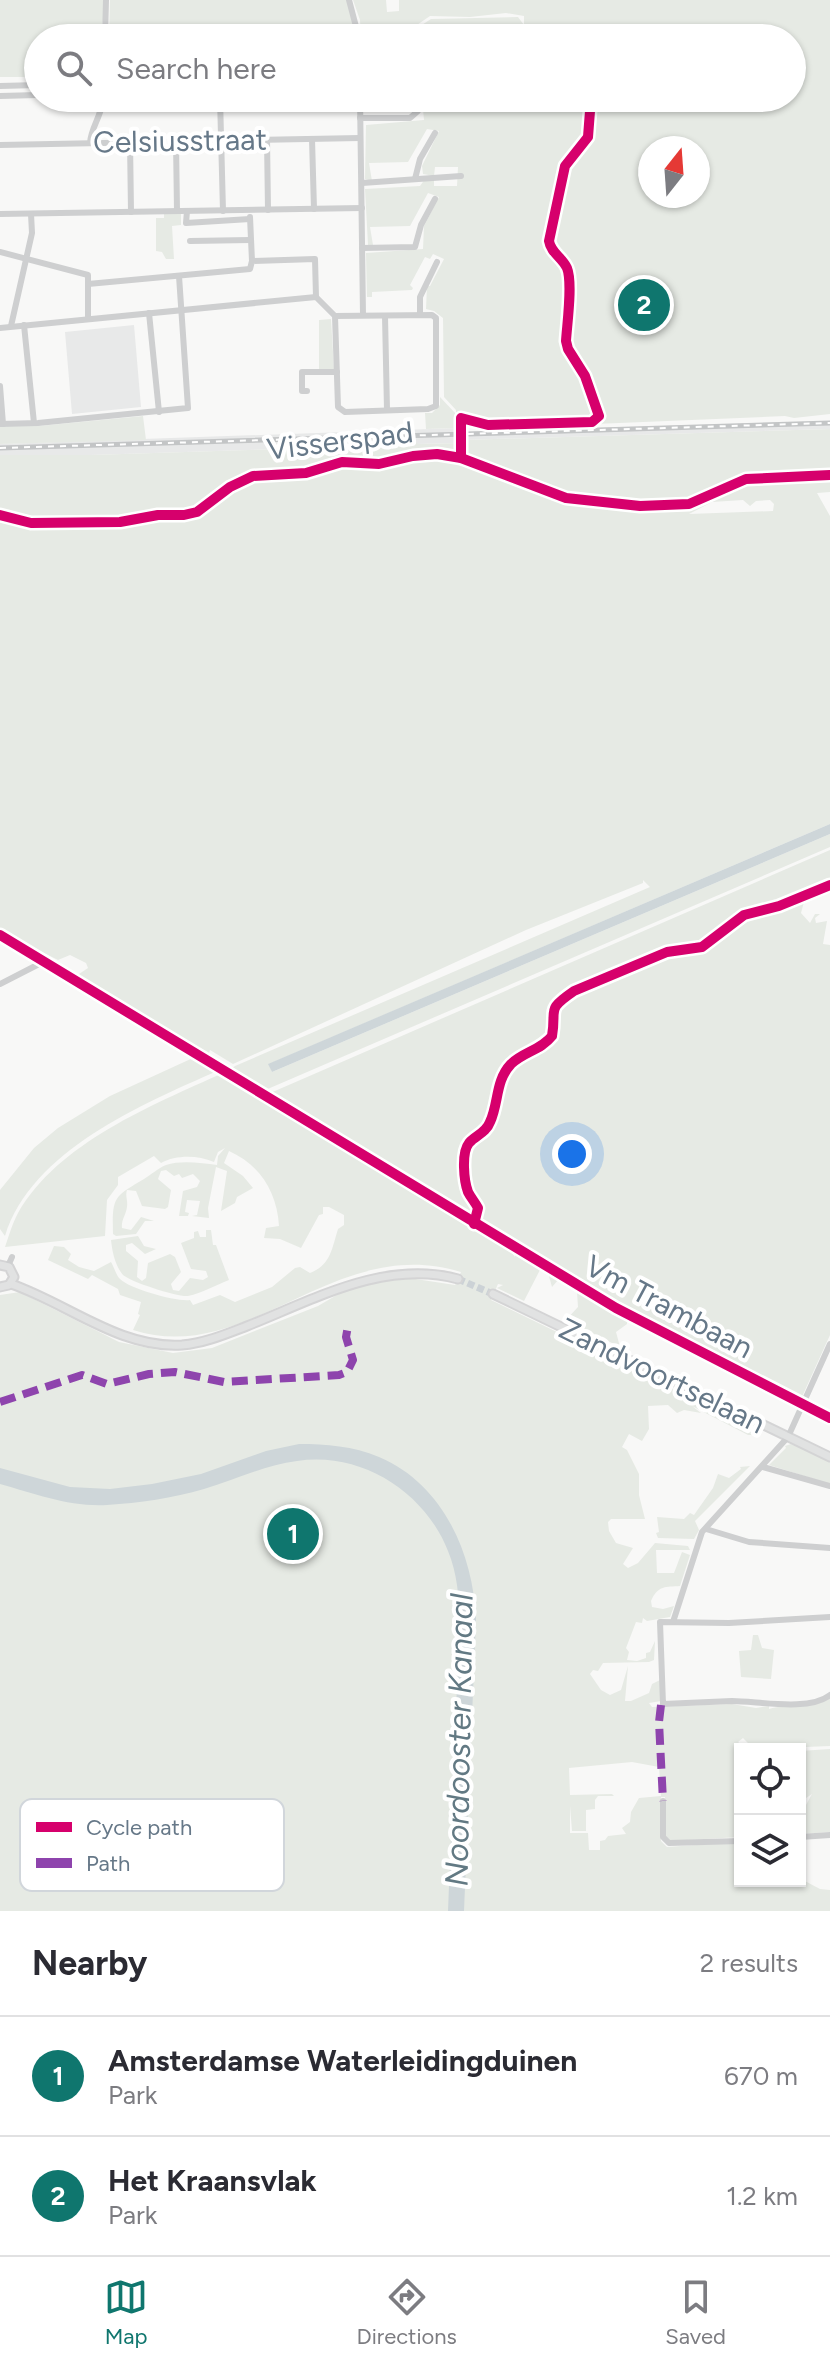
<!DOCTYPE html>
<html lang="en">
<head>
<meta charset="utf-8">
<style>
  body { margin:0; font-family:Figtree,sans-serif; background:#f7f7f7; color:#2b2b33 }
  .controls { position:absolute; right:24px; bottom:24px; display:grid; overflow:hidden; border-radius:0px; box-shadow:0 2px 6px #0004 }
  .controls button { width:72px; height:72px; display:grid; place-items:center; padding:0; border:0; border-bottom:2px solid #e1e1e2; background:#fff; color:#2b2b33; font:40px sans-serif }
  .compass { position:absolute; left:638px; top:136px; width:72px; height:72px; border-radius:50%; background:#fff; box-shadow:0 2px 6px #0004; rotate:17deg }
  .you { position:absolute; left:572px; top:1154px; width:28px; height:28px; margin:-20px; border:6px solid #fff; border-radius:50%; background:#1a73e8; box-shadow:0 0 0 12px #1a73e833 }
  .badge { display:grid; place-items:center; width:52px; height:52px; border-radius:50%; background:#0f766e; color:#fff; font-size:26px; font-weight:700 }
  .pin { position:absolute; translate:-50% -50%; border:4px solid #fff; box-shadow:0 2px 8px #0006 }
  .list { margin:0; padding:0; list-style:none }
  h2 { display:flex; justify-content:space-between; align-items:center; height:104px; margin:0; padding:0 32px; font-size:34px }
  h2 small { font-size:26px; font-weight:400; color:#7c7c81 }
  .list li { display:grid; grid-template-columns:52px 1fr auto; gap:24px; align-items:center; box-sizing:border-box; height:120px; padding:0 32px; border-top:2px solid #e1e1e2 }
  .list b { display:block; font-size:30px; white-space:nowrap }
  .list p { margin:0; font-size:26px; white-space:nowrap; color:#7c7c81 }
  .list em { font-size:26px; font-style:normal; color:#7c7c81 }
  .icon { flex:none; width:44px; height:44px; fill:none; stroke:currentColor; stroke-width:2; stroke-linecap:round; stroke-linejoin:round }
  .map { position:relative; flex:none; width:830px; height:1911px; overflow:hidden }
  .search { position:absolute; background:#fff; box-shadow:0 2px 6px #0004; left:24px; right:24px; top:24px; height:88px; display:flex; align-items:center; gap:20px; box-sizing:border-box; padding:0 28px; border-radius:44px; color:#7c7c81; font-size:30px }
  .sheet { height:344px; background:#fff }
  nav { display:flex; justify-content:space-around; align-items:center; box-sizing:border-box; height:112px; border-top:2px solid #e1e1e2; background:#fff; font-size:22px; color:#7c7c81 }
  nav a { display:grid; justify-items:center; gap:4px }
  nav .on { color:#0f766e }
  .map>svg:first-child { display:block }
  .built { fill:#e8e9e9 }
  .green { fill:#e6eae4; fill-rule:evenodd }
  .water { fill:#ced6d9 }
  .lines { fill:none; stroke-linecap:round; stroke-linejoin:round }
  .major-tunnel { stroke:#ccd2d6; stroke-width:7; stroke-dasharray:7 3.5; stroke-linecap:butt }
  .major-casing { stroke:#d4d4d5; stroke-width:11 }
  .minor { stroke:#cecfd0; stroke-width:6 }
  .major { stroke:#e1e2e2; stroke-width:7 }
  .rail-casing { stroke:#c3c5c6; stroke-width:5 }
  .rail { stroke:#fff; stroke-width:2; stroke-dasharray:6; stroke-linecap:butt }
  .quiet { stroke:#8e44ad; stroke-width:8; stroke-dasharray:16 8; stroke-linecap:butt }
  .cycleway-casing { stroke:#fff; stroke-width:15 }
  .cycleway { stroke:#d6006c; stroke-width:10 }
  .labels { text-anchor:middle; stroke-width:8; stroke-linejoin:round; paint-order:stroke }
  .street-label { font-size:30px; fill:#667888; stroke:#fff }
  .water-label { font-size:32px; font-style:italic; fill:#627983; stroke:#fff }
  .key { fill:#fff; stroke:#d1d6db; stroke-width:2 }
  .key-label { font-size:22px; fill:#667888 }
</style>
</head>
<body>
<div class="map">
<svg width="830" height="1911" viewBox="0 0 830 1911">
  <rect width="100%" height="100%" fill="#f8f8f7"/>
  <g class="built">
    <polygon points="134,325 141,407 72,414 65,332"/>
    <polygon points="830,421 830,429 462,440 460,443 417,444 415,441 406,445 91,455 0,455 0,444 459,428 460,432"/>
  </g>
  <g class="green">
    <polygon points="0,0 105,0 101,38 38,38 38,77 0,77"/>
    <polygon points="110,0 347,0 357,38 109,38"/>
    <path d="M 353,0 L 386,0 L 387,12 L 399,11 L 399,0 L 830,0 L 830,414 L 794,418 L 785,416 L 595,424 L 600,419 L 460,422 L 459,428 L 426,429 L 425,413 L 432,413 L 440,405 L 440,397 L 456,414 L 456,410 L 444,397 L 443,318 L 434,311 L 426,309 L 427,286 L 430,286 L 444,259 L 433,254 L 430,259 L 425,257 L 410,285 L 413,288 L 412,290 L 372,292 L 372,297 L 367,297 L 366,253 L 423,249 L 424,226 L 439,197 L 428,193 L 410,226 L 370,227 L 373,245 L 368,245 L 365,189 L 420,186 L 425,179 L 434,179 L 434,186 L 457,186 L 458,167 L 435,167 L 434,176 L 423,174 L 422,166 L 439,131 L 427,129 L 408,162 L 369,163 L 372,181 L 365,179 L 366,125 L 424,120 L 422,98 L 792,98 L 792,38 L 394,38 L 408,34 L 431,19 L 518,17 L 524,25 L 524,16 L 506,13 L 470,17 L 430,16 L 411,29 L 388,38 L 361,38 L 360,20 ZM 650,148 L 698,148 L 698,196 L 650,196 Z"/>
    <polygon points="164,214 181,214 181,225 172,226 174,259 166,259 162,252 156,251 156,218 164,218"/>
    <polygon points="331,319 334,369 319,370 319,320"/>
    <polygon points="143,416 146,440 0,444 0,426 39,426"/>
    <polygon points="830,429 830,474 750,477 687,503 643,505 564,496 463,456 462,440"/>
    <polygon points="415,441 418,444 460,443 459,455 423,451 378,463 343,460 308,471 261,471 231,482 196,510 186,513 157,512 118,521 69,523 25,522 0,516 0,455 91,455 406,445"/>
    <path d="M 440,456 L 463,460 L 564,499 L 656,509 L 701,502 L 749,481 L 830,478 L 830,492 L 817,493 L 830,516 L 830,824 L 269,1064 L 272,1072 L 830,834 L 830,847 L 263,1091 L 229,1071 L 235,1066 L 650,887 L 643,880 L 643,883 L 526,930 L 233,1064 L 210,1050 L 208,1056 C 167,1028 122,1006 78,980 L 76,976 L 88,968 L 86,963 L 70,955 L 58,960 L 0,931 L 0,517 L 18,523 L 38,525 L 124,523 L 149,517 L 194,515 L 230,490 L 255,477 L 308,474 L 346,462 L 383,464 L 410,458 ZM 743,500 L 750,506 L 756,501 L 770,500 L 774,504 L 773,511 L 689,514 L 712,502 Z"/>
    <path d="M 830,850 L 830,883 L 781,904 L 747,911 L 695,948 L 668,950 L 575,989 L 556,1003 L 552,1010 L 549,1038 L 540,1046 C 555,1039 551,1025 555,1011 L 574,995 L 593,985 L 669,954 L 691,952 L 707,947 L 745,916 L 794,903 L 805,898 L 801,913 L 810,923 L 815,914 L 820,914 L 815,918 L 816,923 L 827,921 L 823,944 L 830,945 L 830,1335 L 801,1399 L 623,1307 L 518,1244 L 512,1253 L 515,1257 L 516,1250 L 542,1266 L 524,1301 L 497,1288 L 503,1285 L 498,1284 L 491,1300 L 738,1420 L 754,1435 L 748,1435 L 692,1406 L 701,1413 L 684,1410 L 677,1413 L 668,1405 L 648,1406 L 649,1429 L 642,1441 L 629,1434 L 622,1447 L 627,1450 L 639,1474 L 639,1495 L 645,1519 L 611,1519 L 608,1522 L 609,1531 L 616,1543 L 633,1548 L 623,1564 L 628,1568 L 638,1563 L 655,1543 L 688,1546 L 690,1550 L 656,1550 L 657,1573 L 674,1573 L 682,1552 L 690,1555 L 680,1586 C 666,1587 658,1585 651,1601 L 652,1607 L 663,1609 L 674,1606 L 670,1617 L 647,1621 L 643,1618 L 642,1623 L 636,1622 L 626,1648 L 629,1652 L 627,1660 L 637,1661 L 646,1658 L 646,1653 L 650,1652 L 655,1641 L 654,1660 L 649,1662 L 603,1663 L 598,1671 L 593,1670 L 590,1674 L 601,1690 L 610,1695 L 621,1690 L 628,1666 L 625,1701 L 631,1701 L 649,1693 L 652,1684 L 660,1680 L 661,1701 L 649,1703 L 652,1707 L 732,1704 L 756,1708 L 769,1706 L 769,1709 C 788,1703 812,1709 830,1698 L 830,1746 L 754,1749 L 743,1738 L 738,1742 L 746,1749 L 740,1749 L 735,1770 L 740,1773 L 740,1837 L 669,1841 L 665,1836 L 665,1797 L 661,1797 L 661,1841 L 667,1847 L 740,1842 L 740,1881 L 800,1881 L 800,1855 L 803,1880 L 820,1889 L 830,1890 L 830,1911 L 0,1911 L 0,1295 L 20,1292 L 119,1342 L 173,1353 L 212,1348 L 318,1306 L 342,1292 L 381,1281 L 409,1278 L 455,1285 L 461,1272 C 334,1233 249,1367 133,1330 L 140,1315 L 138,1314 L 141,1302 L 120,1295 L 118,1289 L 92,1275 L 88,1279 L 48,1260 L 54,1246 L 64,1247 L 71,1254 L 68,1260 L 79,1267 L 94,1271 L 111,1262 C 114,1267 116,1275 120,1279 C 130,1289 177,1302 190,1300 L 193,1305 L 220,1295 L 235,1302 L 272,1287 L 295,1268 L 300,1267 L 310,1273 C 331,1265 332,1248 338,1229 L 344,1225 L 344,1215 L 329,1207 L 323,1207 L 323,1214 L 319,1215 L 301,1248 L 280,1239 L 264,1238 L 266,1228 L 279,1226 C 277,1192 260,1165 229,1151 L 224,1163 L 243,1176 L 253,1188 L 237,1197 L 235,1203 L 221,1211 L 227,1171 L 216,1167 L 208,1208 L 209,1218 L 192,1216 L 197,1215 L 200,1201 L 187,1200 L 185,1212 L 189,1213 L 188,1216 L 179,1216 L 183,1191 L 197,1187 L 200,1181 L 193,1174 L 182,1178 L 179,1174 L 174,1176 L 166,1170 L 161,1171 L 158,1179 L 171,1190 L 168,1207 L 165,1209 L 142,1206 L 136,1191 L 127,1190 C 125,1196 128,1200 127,1207 C 126,1215 121,1220 122,1228 L 131,1230 L 141,1217 L 154,1221 L 145,1221 L 136,1234 L 116,1236 L 113,1234 C 112,1196 114,1197 144,1179 C 151,1175 158,1168 166,1165 C 181,1160 202,1163 217,1165 L 218,1156 L 225,1148 L 218,1152 L 214,1162 C 197,1155 176,1155 161,1163 L 154,1156 L 118,1177 L 118,1185 L 107,1200 L 105,1236 L 5,1247 C 9,1236 12,1224 18,1213 C 58,1143 152,1105 223,1073 L 489,1233 L 492,1229 L 479,1221 C 481,1197 462,1179 466,1154 C 467,1140 483,1138 490,1126 C 495,1116 494,1106 497,1095 C 500,1081 510,1067 519,1057 L 510,1062 L 494,1092 L 491,1116 L 485,1127 L 463,1149 L 466,1189 L 476,1208 L 475,1218 L 278,1103 L 277,1099 L 268,1094 ZM 632,1762 L 659,1767 L 661,1796 L 639,1798 L 631,1812 L 630,1822 L 622,1828 L 626,1834 L 608,1836 L 605,1840 L 600,1841 L 600,1850 L 589,1850 L 588,1833 L 570,1833 L 570,1806 L 572,1831 L 586,1831 L 586,1810 L 595,1809 L 595,1800 L 598,1796 L 614,1796 L 612,1794 L 570,1795 L 569,1768 Z"/>
    <path d="M 195,1057 L 217,1071 C 141,1105 32,1150 5,1236 L 0,1229 L 0,1190 L 34,1148 L 58,1128 L 110,1096 Z"/>
    <path d="M 206,1230 L 211,1230 L 213,1245 L 216,1245 L 229,1280 C 216,1285 202,1293 188,1296 C 177,1297 131,1282 123,1275 C 115,1266 112,1250 111,1240 L 138,1236 L 144,1246 L 156,1249 L 145,1254 L 132,1243 L 126,1245 L 126,1251 L 138,1261 L 137,1277 L 142,1281 L 146,1278 L 148,1263 L 170,1254 L 175,1257 L 181,1272 L 171,1284 L 173,1290 L 179,1291 L 190,1278 L 203,1280 L 208,1277 L 206,1271 L 191,1269 L 181,1243 L 194,1238 L 194,1232 L 198,1231 L 200,1237 L 206,1237 Z"/>
    <polygon points="547,1269 627,1317 627,1324 616,1332 620,1347 566,1320 578,1307 577,1292 558,1280 552,1287"/>
    <polygon points="791,1444 830,1461 830,1484 769,1465 786,1448 785,1446"/>
    <polygon points="750,1466 695,1521 699,1530 694,1539 658,1538 656,1533 659,1532 657,1517 684,1519 690,1513 694,1515 713,1488 718,1474 729,1478 741,1469 740,1467"/>
    <polygon points="753,1635 758,1635 762,1648 774,1650 771,1679 741,1677 739,1651 751,1650"/>
    <polygon points="830,1749 830,1832 800,1834 800,1816 812,1794 800,1802 800,1751"/>
  </g>
  <g class="water">
    <polygon points="830,824 830,834 272,1072 268,1064"/>
    <path d="M 299,1444 C 326,1444 353,1446 379,1457 C 443,1484 473,1553 476,1619 L 464,1911 L 448,1911 L 459,1635 C 460,1607 459,1578 448,1551 C 425,1492 361,1451 297,1461 C 265,1465 235,1480 204,1489 C 173,1498 139,1503 107,1505 C 69,1507 36,1494 0,1484 L 0,1468 L 70,1487 L 110,1489 L 152,1484 L 201,1474 L 266,1451 Z"/>
  </g>
  <g class="lines">
    <polyline class="major-tunnel" points="458,1279 493,1294"/>
    <g class="major-casing">
      <g id="major">
        <polyline points="0,1265 9,1267 14,1277 9,1285 0,1287"/>
        <path d="M 11,1284 C 67,1303 120,1349 182,1345 C 205,1343 226,1334 247,1326 C 313,1300 385,1259 458,1279"/>
        <polyline points="493,1294 830,1457"/>
      </g>
    </g>
    <g class="minor">
      <polyline points="349,0 359,38"/>
      <polyline points="105,38 106,0"/>
      <polyline points="0,86 38,85"/>
      <polyline points="0,96 38,95"/>
      <polyline points="220,98 223,211"/>
      <polyline points="360,98 363,315"/>
      <polyline points="360,118 410,118 418,111 418,98"/>
      <polyline points="267,139 268,210"/>
      <polyline points="312,139 314,209"/>
      <polyline points="130,141 131,212"/>
      <polyline points="176,141 177,211"/>
      <path d="M 90,143 C 91,126 103,115 102,98"/>
      <polyline points="0,145 360,138"/>
      <polyline points="415,179 420,159 435,133"/>
      <polyline points="362,183 461,176"/>
      <polyline points="187,211 186,223 250,219"/>
      <polyline points="0,214 362,208"/>
      <polyline points="250,217 252,261"/>
      <polyline points="190,241 250,240"/>
      <polyline points="362,248 415,247 421,225 435,199"/>
      <polyline points="0,252 88,275 88,319"/>
      <polyline points="88,284 250,269 252,261 315,259 316,297"/>
      <polyline points="149,313 159,412"/>
      <polyline points="420,315 420,297 437,262"/>
      <polyline points="385,316 387,410"/>
      <polyline points="24,325 34,423"/>
      <polyline points="11,326 32,233 31,214"/>
      <polyline points="0,328 316,297 335,316 432,315 436,318 436,406 428,409 345,412 338,407 335,316"/>
      <polyline points="0,386 3,424"/>
      <polyline points="307,391 302,391 302,372 337,372"/>
      <polyline points="0,424 38,423 188,408 179,276"/>
      <polyline points="0,984 43,962"/>
      <polyline points="8,1266 12,1257"/>
      <polyline points="763,1467 830,1486"/>
      <polyline points="706,1529 749,1542 830,1548"/>
      <path d="M 830,1617 L 729,1623 L 660,1622 L 663,1704 C 686,1703 709,1702 732,1701 C 758,1701 808,1712 830,1695"/>
      <polyline points="673,1622 702,1532 788,1437 830,1344"/>
      <polyline points="663,1801 663,1837 669,1843 740,1841"/>
      <polyline points="800,1837 830,1835"/>
    </g>
    <use href="#major" class="major"/>
    <g class="rail-casing">
      <polyline id="rail" points="0,448 830,423"/>
    </g>
    <use href="#rail" class="rail"/>
    <g class="quiet">
      <polyline points="0,1402 82,1375 107,1384 149,1374 175,1372 224,1382 339,1375 347,1372 353,1360 346,1337 348,1326"/>
      <polyline points="661,1705 659,1722 663,1801"/>
    </g>
    <g class="cycleway-casing">
      <g id="cycleway">
        <path d="M 461,458 L 461,418 L 488,425 L 592,422 L 599,416 L 585,376 L 568,349 L 566,341 C 567,324 573,283 567,268 C 562,257 551,253 549,241 L 565,166 L 588,137 L 591,98"/>
        <polyline points="0,515 31,523 120,522 158,515 184,515 197,512 230,487 253,476 306,473 342,462 379,464 413,456 437,454 461,458 566,498 640,506 689,504 746,479 830,475"/>
        <polyline points="0,935 616,1308 830,1418"/>
        <path d="M 474,1224 L 478,1208 C 475,1202 471,1198 468,1192 C 464,1181 461,1153 469,1143 C 476,1135 486,1133 490,1122 C 499,1103 495,1081 511,1064 C 523,1052 541,1050 552,1036 C 557,1008 545,1011 574,991 L 667,952 L 702,947 L 744,915 L 779,906 L 830,885"/>
      </g>
    </g>
    <use href="#cycleway" class="cycleway"/>
  </g>
  <g class="labels">
    <g class="street-label">
      <text transform="translate(180 141) rotate(-1)" y="10">Celsiusstraat</text>
      <text transform="translate(340 441) rotate(-7)" y="10">Visserspad</text>
      <text transform="translate(669 1307) rotate(28)" y="10">Vm Trambaan</text>
      <text transform="translate(662 1376) rotate(26)" y="10">Zandvoortselaan</text>
    </g>
    <g class="water-label">
      <text transform="translate(459 1740) rotate(-89)" y="11">Noordooster Kanaal</text>
    </g>
  </g>
  <rect x="20" y="1799" width="264" height="92" rx="12" class="key"/>
  <rect x="36" y="1822" width="36" height="10" fill="#d6006c"/>
  <rect x="36" y="1858" width="36" height="10" fill="#8e44ad"/>
  <g class="key-label">
    <text x="86" y="1835">Cycle path</text>
    <text x="86" y="1871">Path</text>
  </g>
</svg>
<div class="controls">
<button><svg class="icon" aria-label="locate" viewBox="0 0 24 24"><circle cx="12" cy="12" r="6"/><path d="M12 2v4M12 18v4M2 12h4M18 12h4"/></svg></button>
<button><svg class="icon" aria-label="layers" viewBox="0 0 24 24"><path d="M12 4l9 5-9 5-9-5zM3 14l9 5 9-5"/></svg></button>
</div>
<svg class="compass" viewBox="-18 -18 36 36"><path d="M0-13l5 13h-10z" fill="#e53935"/><path d="M0 13l5-13h-10z" fill="#7c7c81"/></svg>
<div class="you"></div>
<div class="pin badge" style="left:293px;top:1534px">1</div>
<div class="pin badge" style="left:644px;top:305px">2</div>
<div class="search"><svg class="icon" aria-label="search" viewBox="0 0 24 24"><circle cx="10" cy="10" r="6"/><path d="M15 15l6 6"/></svg>Search here</div>
</div>
<section class="sheet">
<h2>Nearby<small>2 results</small></h2>
<ul class="list">
<li><span class="badge">1</span><div><b>Amsterdamse Waterleidingduinen</b><p>Park</p></div><em>670 m</em></li>
<li><span class="badge">2</span><div><b>Het Kraansvlak</b><p>Park</p></div><em>1.2 km</em></li>
</ul>
</section>
<nav>
<a class="on"><svg class="icon" aria-label="map" viewBox="0 0 24 24"><path d="M3 6l6-2 6 2 6-2v14l-6 2-6-2-6 2zM9 4v14M15 6v14"/></svg>Map</a>
<a><svg class="icon" aria-label="directions" viewBox="0 0 24 24"><path d="M12 3l9 9-9 9-9-9zM9 14v-3h6M13 9l2 2-2 2"/></svg>Directions</a>
<a><svg class="icon" aria-label="saved" viewBox="0 0 24 24"><path d="M7 4h10v16l-5-4-5 4z"/></svg>Saved</a>
</nav>
</body>
</html>
